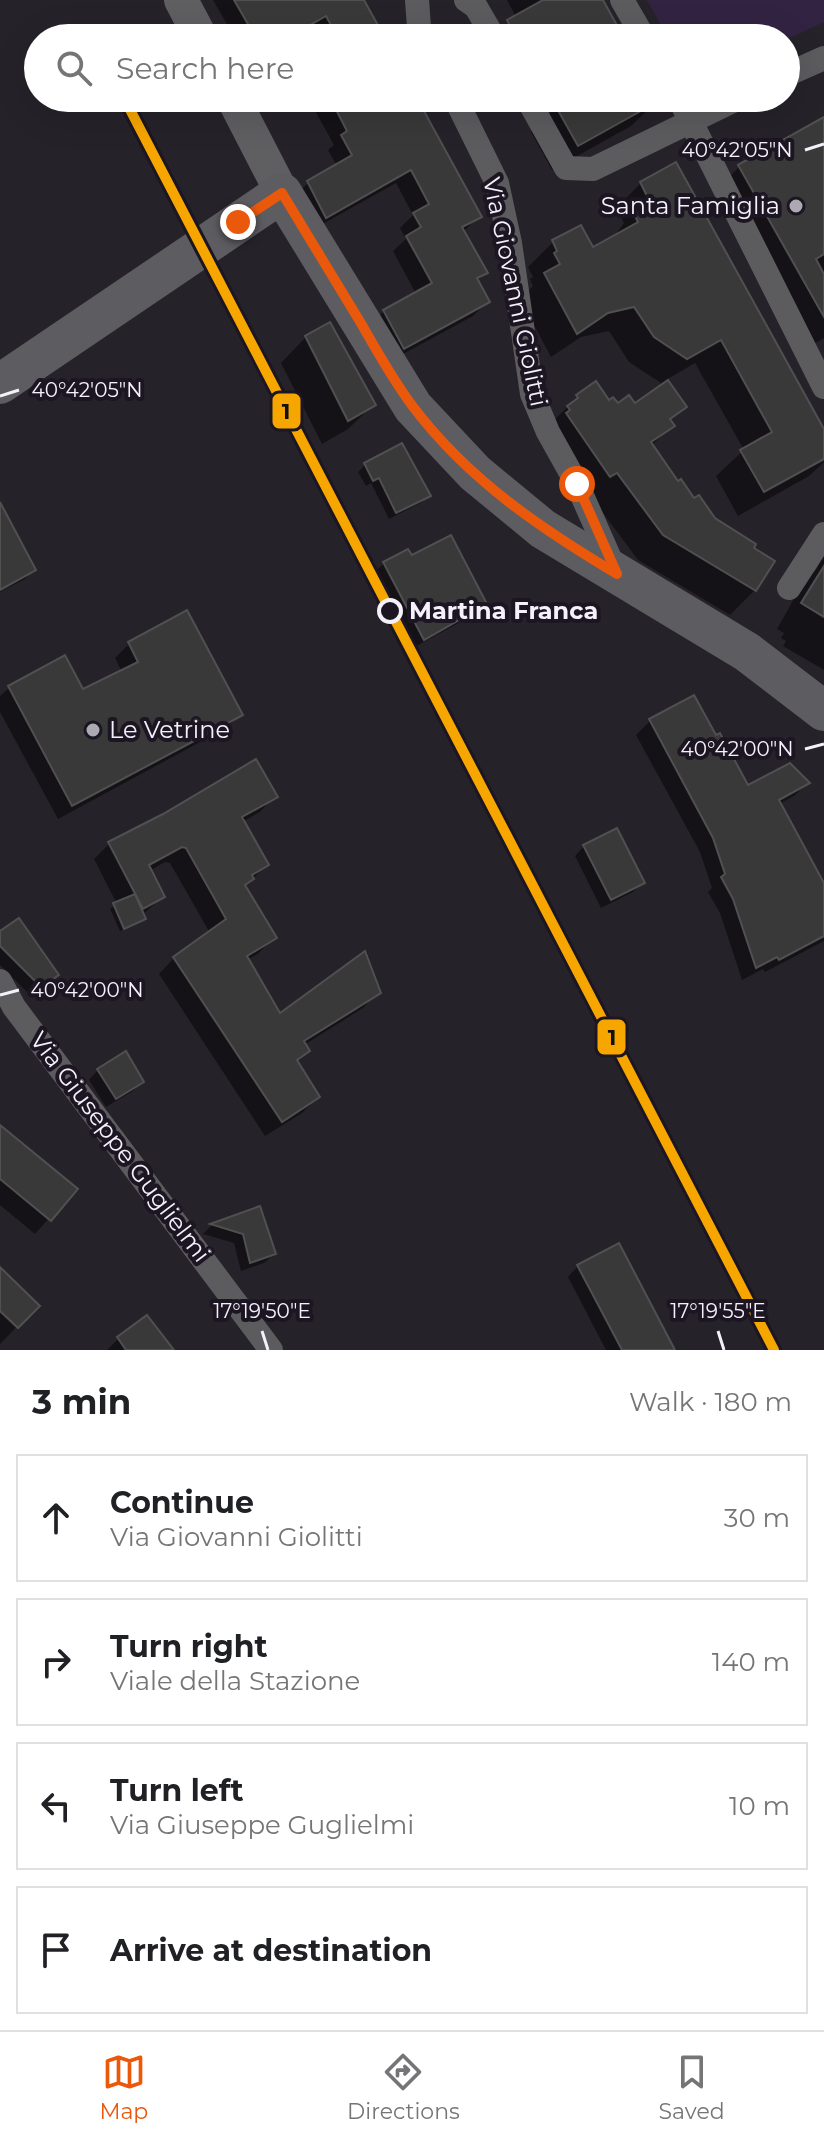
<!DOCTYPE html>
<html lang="en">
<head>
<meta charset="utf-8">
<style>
  body { margin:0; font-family:Montserrat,sans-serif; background:#f2f2f2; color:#202124 }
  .stop { position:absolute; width:24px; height:24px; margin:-18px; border:6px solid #ea580c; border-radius:50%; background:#fff }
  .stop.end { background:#ea580c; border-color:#fff; box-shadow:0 2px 8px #0008 }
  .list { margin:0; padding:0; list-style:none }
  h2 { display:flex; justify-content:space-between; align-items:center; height:104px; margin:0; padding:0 32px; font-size:34px }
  h2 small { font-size:26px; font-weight:400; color:#757577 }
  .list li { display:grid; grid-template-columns:52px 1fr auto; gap:24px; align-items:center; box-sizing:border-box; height:128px; margin:0 16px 16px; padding:0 16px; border:2px solid #e0e0e0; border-radius:0px }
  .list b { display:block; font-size:30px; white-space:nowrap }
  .list p { margin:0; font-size:26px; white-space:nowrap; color:#757577 }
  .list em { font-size:26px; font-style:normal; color:#757577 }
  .icon { flex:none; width:44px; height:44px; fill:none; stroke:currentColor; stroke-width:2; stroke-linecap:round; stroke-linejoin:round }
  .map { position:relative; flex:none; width:824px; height:1350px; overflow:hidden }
  .search { position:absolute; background:#fff; box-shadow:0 8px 32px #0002; left:24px; right:24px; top:24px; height:88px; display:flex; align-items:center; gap:20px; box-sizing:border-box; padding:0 28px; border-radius:44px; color:#757577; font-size:30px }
  .sheet { height:680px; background:#fff }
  nav { display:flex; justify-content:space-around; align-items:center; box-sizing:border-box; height:112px; border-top:2px solid #e0e0e0; background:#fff; font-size:22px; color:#757577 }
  nav a { display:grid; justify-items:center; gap:4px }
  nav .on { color:#ea580c }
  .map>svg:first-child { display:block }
  .green { fill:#322342 }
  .shadow { fill:#0007 }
  .building { fill:#3a393a; stroke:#515051; stroke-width:2 }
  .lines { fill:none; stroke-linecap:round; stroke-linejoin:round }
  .street { stroke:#5c5b5e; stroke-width:24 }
  .secondary { stroke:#5f5e61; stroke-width:34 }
  .primary { stroke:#5d5c61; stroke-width:40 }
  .rail-1-casing { stroke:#1c1623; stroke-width:16 }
  .rail-1 { stroke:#f7a600; stroke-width:10 }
  .route { stroke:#ea580c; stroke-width:10 }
  .ticks { fill:none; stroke:#f5f1fb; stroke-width:3 }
  .poi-dot { fill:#ada9b2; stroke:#1c1623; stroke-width:3 }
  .stop-dot { fill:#1c1623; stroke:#f5f1fb; stroke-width:4 }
  .labels { text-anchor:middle; stroke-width:8; stroke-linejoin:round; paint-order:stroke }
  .poi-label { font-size:24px; fill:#f5f1fb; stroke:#1c1623; text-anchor:end }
  .street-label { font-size:24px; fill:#f5f1fb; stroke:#1c1623 }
  .stop-label { font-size:24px; font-weight:bold; fill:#f5f1fb; stroke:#1c1623; text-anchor:start }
  .ticks-label { font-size:20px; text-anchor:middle; fill:#f5f1fb; stroke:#1c1623; stroke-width:8; stroke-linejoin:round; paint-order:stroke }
  .line-badge { stroke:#1c1623; stroke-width:3 }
  .pale-badge-label { font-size:22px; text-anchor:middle; font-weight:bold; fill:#111 }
</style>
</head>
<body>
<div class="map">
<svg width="824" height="1350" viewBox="0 0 824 1350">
  <rect width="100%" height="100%" fill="#26222a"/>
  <polygon class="green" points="647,0 824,0 824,22 786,40 786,38 668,38"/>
  <g class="shadow">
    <polygon points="213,0 362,0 383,38 235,38"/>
    <polygon points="507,0 601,0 622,38 491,38 516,17"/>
    <polygon points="308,98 415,98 479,216 463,232 485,272 476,281 487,302 473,316 390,361 370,325 384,311 416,294 393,251 406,239 400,228 413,215 396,183 312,230 294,197 308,183 337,166 328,150 334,145"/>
    <polygon points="562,98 655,98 657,101 631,126 552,170 531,132 556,107 564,102"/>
    <polygon points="824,131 824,338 812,345 721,185 739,167"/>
    <polygon points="641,183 824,433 824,462 809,476 738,516 716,476 744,450 695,363 666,380 684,406 669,422 672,426 651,446 755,590 730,615 638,560 591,497 552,422 578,397 617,406 634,406 664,385 629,362 609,331 581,337 551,357 520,299 533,286 530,279 533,277 528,267 553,242 580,227 592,249 613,238 624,223 616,208"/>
    <polygon points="306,337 374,404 348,429 322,444 281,363"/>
    <polygon points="365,465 428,495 422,502 389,519 371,483 366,486 358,472"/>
    <polygon points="0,507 34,570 25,579 0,592"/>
    <polygon points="824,555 824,670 783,646 786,641 781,638 784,633 777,629 804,581 816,570"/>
    <polygon points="411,558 485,604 475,614 413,648 374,573 384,563"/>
    <polygon points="186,613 241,714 226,728 58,819 0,712 0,696 9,688 83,691 122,672 115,658 129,644"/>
    <polygon points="694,697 747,787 807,783 794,796 779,804 824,887 824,941 765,972 763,969 742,980 720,913 708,892 712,888 700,852 636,735 650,721"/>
    <polygon points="275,796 260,812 242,822 267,865 244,887 274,937 259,953 247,960 280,1016 378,992 363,1008 304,1045 308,1051 296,1062 318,1097 302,1113 265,1136 159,974 174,958 210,933 170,863 165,862 149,871 163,897 142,915 143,919 139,923 120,931 110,909 117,904 94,859 110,843"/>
    <polygon points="584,846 642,883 633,892 601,908 575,856"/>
    <polygon points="0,934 56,975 30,995 0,965"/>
    <polygon points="98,1070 142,1081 133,1091 106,1107 89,1080"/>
    <polygon points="0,1127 75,1189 35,1234 0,1205"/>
    <polygon points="259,1208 274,1254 264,1263 241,1271 234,1243 203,1234 211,1226"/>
    <polygon points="578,1266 670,1350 606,1350 568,1277"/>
    <polygon points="0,1285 37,1306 0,1344"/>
    <polygon points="120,1337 171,1350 107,1350"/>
  </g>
  <g class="building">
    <polygon points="234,0 364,0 385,38 338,38 326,16 287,38 256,38"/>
    <polygon points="543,0 603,0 624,38 516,38 507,20"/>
    <polygon points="330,98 402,98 407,108 419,102 482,217 462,227 488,273 477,278 490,302 404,349 383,310 432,283 406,236 421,227 413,213 429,204 411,170 326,218 307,181 352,155 341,135 347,131"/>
    <polygon points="568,98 664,98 578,146 555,105"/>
    <polygon points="824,117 824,254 816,259 824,274 824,317 738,165"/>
    <polygon points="676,162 824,429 824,459 764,492 740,450 772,432 721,340 687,359 654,337 634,307 608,313 577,334 544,273 560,264 554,253 557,251 552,240 581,225 593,247 638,222 634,214 648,207 644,201 648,198 640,182"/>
    <polygon points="330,322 376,405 348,421 305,336"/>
    <polygon points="668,380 687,407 670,419 675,426 651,442 678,481 681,479 694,498 699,495 715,518 756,544 754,548 775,561 756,591 663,535 617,473 610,477 566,413 570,410 567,406 578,398 576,395 596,381 609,400 613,397 618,403 629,395 635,403"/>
    <polygon points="402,443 431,496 396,513 379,478 373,481 364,463"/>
    <polygon points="0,502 36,570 0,590"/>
    <polygon points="451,535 487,604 424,640 383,562 408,549 412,555"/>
    <polygon points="824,566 824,617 801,603"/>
    <polygon points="187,610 243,715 72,806 8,686 65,655 83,689 138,662 128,642"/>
    <polygon points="694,695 716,735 720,733 748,785 790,763 810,783 779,800 824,883 824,936 779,960 777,957 756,968 733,899 721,877 725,874 713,838 649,719"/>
    <polygon points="256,759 278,797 242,817 269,865 252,875 254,879 245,885 277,938 247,956 280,1013 365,951 381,993 304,1041 310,1051 297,1060 320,1097 282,1122 173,957 226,919 186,848 182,847 149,865 165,897 143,909 108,842 163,814"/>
    <polygon points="617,828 645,883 611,900 583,845"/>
    <polygon points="135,894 146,919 124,929 113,903"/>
    <polygon points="19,918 59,975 41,987 0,946 0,931"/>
    <polygon points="126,1051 144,1082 116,1099 97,1069"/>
    <polygon points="0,1125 78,1189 51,1221 0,1179"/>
    <polygon points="260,1206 276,1254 250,1263 243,1234 210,1224"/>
    <polygon points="619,1243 675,1350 622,1350 577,1265"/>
    <polygon points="0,1267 40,1306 18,1328 0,1311"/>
    <polygon points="147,1315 174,1350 126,1350 117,1337"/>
  </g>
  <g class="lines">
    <g class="street">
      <polyline points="417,0 419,27 425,38"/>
      <polyline points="466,0 476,7 494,38"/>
      <polyline points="622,0 644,38"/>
      <polyline points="786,75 824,58"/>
      <polyline points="455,98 497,183 510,243 532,394 548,432 577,484 616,572"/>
      <polyline points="527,98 566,168 593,169 739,98"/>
      <polyline points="679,98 824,387"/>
      <polyline points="789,588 824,534"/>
      <polyline points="0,981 14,1007 271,1350"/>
    </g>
    <g class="secondary">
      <polyline points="181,0 201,38"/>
      <polyline points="233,98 282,193"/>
    </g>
    <polyline class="primary" points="0,384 282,193 413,407 475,473 543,529 747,652 824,711"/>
    <g class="rail-1-casing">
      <polyline id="rail-1" points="124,98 774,1350"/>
    </g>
    <use href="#rail-1" class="rail-1"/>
  </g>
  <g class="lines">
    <path class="route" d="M 238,222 L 282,193 C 309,237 335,281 362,325 C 378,353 394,382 414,408 C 469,480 540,528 617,574 L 577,484"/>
  </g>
  <path class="ticks" d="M 805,150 L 824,144M 0,396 L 19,390M 805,749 L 824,744M 0,995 L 19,990M 262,1331 L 268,1350M 718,1331 L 724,1350"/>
  <g class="poi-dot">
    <circle cx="796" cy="206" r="8"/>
    <circle cx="93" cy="730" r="8"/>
  </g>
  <circle class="stop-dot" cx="390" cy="611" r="11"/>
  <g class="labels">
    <g class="poi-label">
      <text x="780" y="214">Santa Famiglia</text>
      <text x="109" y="738" text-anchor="start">Le Vetrine</text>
    </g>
    <g class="street-label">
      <text transform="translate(515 292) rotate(78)" y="8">Via Giovanni Giolitti</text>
      <text transform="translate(120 1147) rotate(53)" y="8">Via Giuseppe Guglielmi</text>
    </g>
    <g class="stop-label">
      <text x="409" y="619">Martina Franca</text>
    </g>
  </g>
  <g class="ticks-label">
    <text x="737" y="157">40°42'05"N</text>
    <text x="87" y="397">40°42'05"N</text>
    <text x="737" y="756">40°42'00"N</text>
    <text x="87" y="997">40°42'00"N</text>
    <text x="262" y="1318">17°19'50"E</text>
    <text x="718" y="1318">17°19'55"E</text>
  </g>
  <g class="line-badge">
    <rect x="271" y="392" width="31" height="38" rx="8" fill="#f7a600"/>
    <rect x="596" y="1018" width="31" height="38" rx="8" fill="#f7a600"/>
  </g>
  <g class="pale-badge-label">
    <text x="286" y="419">1</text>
    <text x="612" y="1045">1</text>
  </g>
</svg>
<div class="stop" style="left:577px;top:484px"></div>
<div class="stop end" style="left:238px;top:222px"></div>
<div class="search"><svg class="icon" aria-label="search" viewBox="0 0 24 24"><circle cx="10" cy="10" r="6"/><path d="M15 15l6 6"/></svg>Search here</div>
</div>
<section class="sheet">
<h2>3 min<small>Walk · 180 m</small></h2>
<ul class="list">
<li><svg class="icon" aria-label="ahead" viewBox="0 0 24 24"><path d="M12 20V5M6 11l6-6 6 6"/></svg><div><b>Continue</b><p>Via Giovanni Giolitti</p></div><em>30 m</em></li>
<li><svg class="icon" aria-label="right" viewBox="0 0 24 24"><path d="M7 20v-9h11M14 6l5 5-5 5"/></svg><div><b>Turn right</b><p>Viale della Stazione</p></div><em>140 m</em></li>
<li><svg class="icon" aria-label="left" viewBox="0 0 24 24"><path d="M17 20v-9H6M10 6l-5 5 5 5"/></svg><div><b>Turn left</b><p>Via Giuseppe Guglielmi</p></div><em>10 m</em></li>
<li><svg class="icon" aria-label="arrive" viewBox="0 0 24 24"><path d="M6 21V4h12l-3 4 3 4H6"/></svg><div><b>Arrive at destination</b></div></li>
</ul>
</section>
<nav>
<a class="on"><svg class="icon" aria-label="map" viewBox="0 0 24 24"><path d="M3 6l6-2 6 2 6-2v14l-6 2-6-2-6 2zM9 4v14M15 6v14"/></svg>Map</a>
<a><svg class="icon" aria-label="directions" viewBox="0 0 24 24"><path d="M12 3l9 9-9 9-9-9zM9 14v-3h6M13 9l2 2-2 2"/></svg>Directions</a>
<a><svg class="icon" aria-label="saved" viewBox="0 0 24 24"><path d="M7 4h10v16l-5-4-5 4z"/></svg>Saved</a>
</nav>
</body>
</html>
